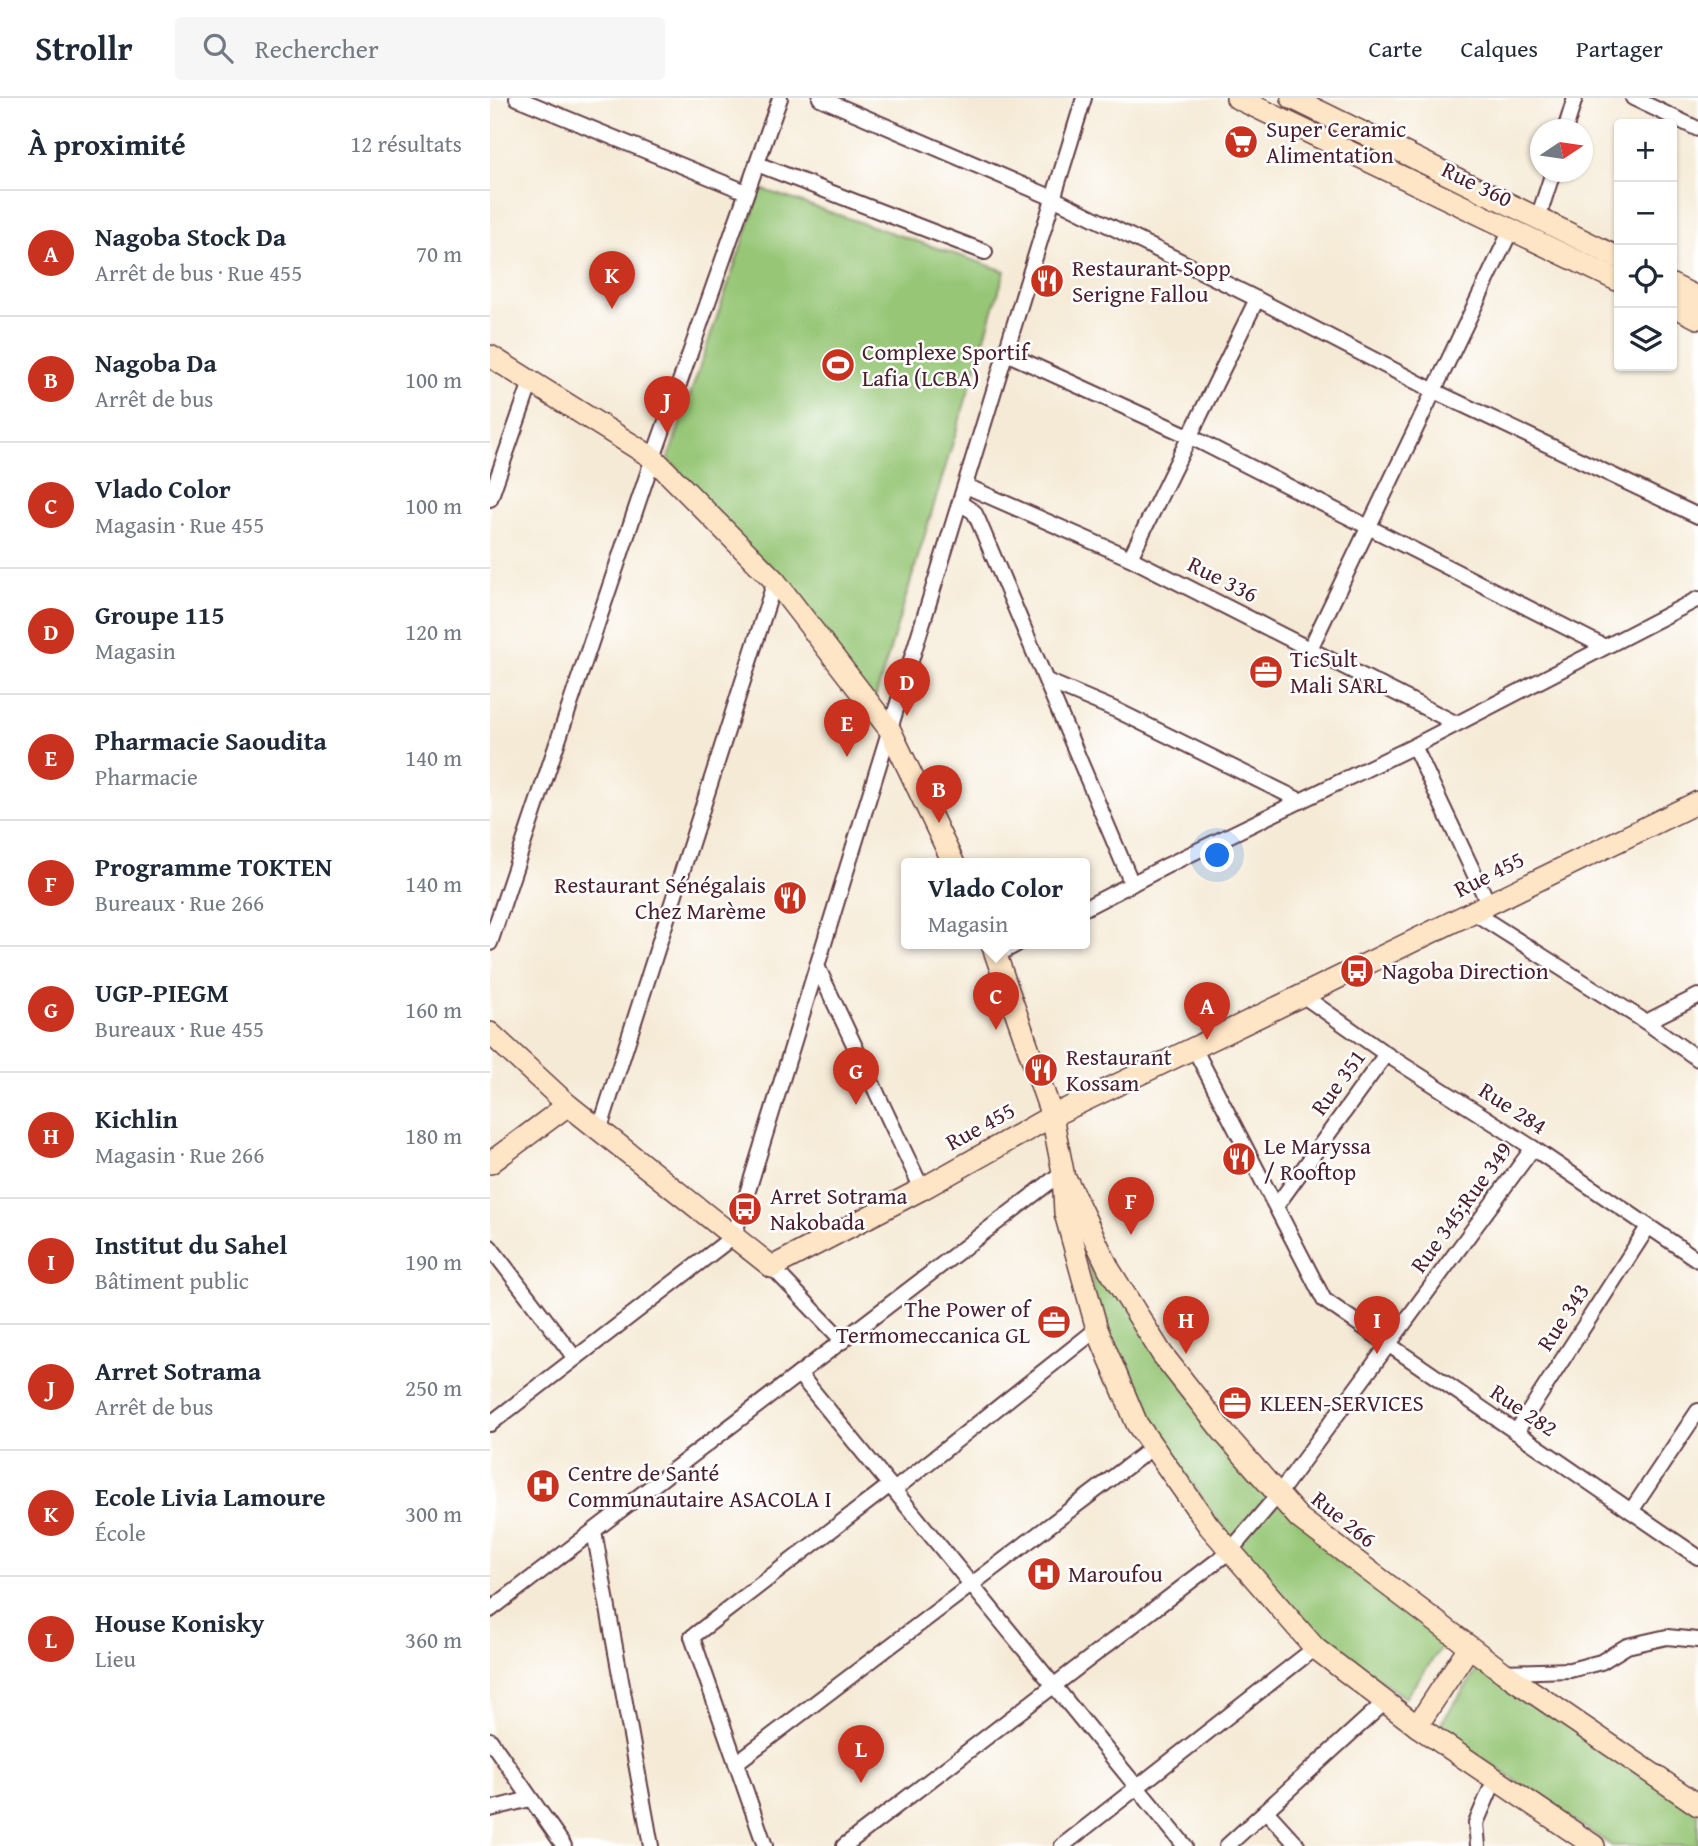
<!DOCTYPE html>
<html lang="fr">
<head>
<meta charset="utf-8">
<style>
  body { margin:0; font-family:"Gentium Book Plus",serif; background:#f6f6f7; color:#1f2937 }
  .controls { position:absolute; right:21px; top:21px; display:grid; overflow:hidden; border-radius:7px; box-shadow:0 2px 5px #0004 }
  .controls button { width:63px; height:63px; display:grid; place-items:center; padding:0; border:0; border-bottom:2px solid #e0e1e3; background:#fff; color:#1f2937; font:35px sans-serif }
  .compass { position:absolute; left:1040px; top:21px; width:63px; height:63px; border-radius:50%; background:#fff; box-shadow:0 2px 5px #0004; rotate:77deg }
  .you { position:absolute; left:728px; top:758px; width:24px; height:24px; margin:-18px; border:5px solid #fff; border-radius:50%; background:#1a73e8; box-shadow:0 0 0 10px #1a73e833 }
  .badge { display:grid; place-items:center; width:46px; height:46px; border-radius:50%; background:#c8321e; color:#fff; font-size:23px; font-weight:700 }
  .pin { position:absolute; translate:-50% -58px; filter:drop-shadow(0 2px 4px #0008) }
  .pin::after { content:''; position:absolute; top:37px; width:24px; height:21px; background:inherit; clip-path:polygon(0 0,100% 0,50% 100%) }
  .popup { position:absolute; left:411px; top:760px; width:189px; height:91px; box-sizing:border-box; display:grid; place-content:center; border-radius:7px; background:#fff; filter:drop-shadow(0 2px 5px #0005); font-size:23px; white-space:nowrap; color:#747a83 }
  .popup b { font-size:26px; color:#1f2937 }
  .popup::after { content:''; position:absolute; left:50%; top:100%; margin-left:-14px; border:14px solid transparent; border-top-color:#fff }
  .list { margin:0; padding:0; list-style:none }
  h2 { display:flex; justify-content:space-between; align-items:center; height:91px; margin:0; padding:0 28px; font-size:30px }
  h2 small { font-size:23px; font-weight:400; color:#747a83 }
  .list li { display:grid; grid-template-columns:46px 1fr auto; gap:21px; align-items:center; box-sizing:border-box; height:126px; padding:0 28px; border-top:2px solid #e0e1e3 }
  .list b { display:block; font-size:26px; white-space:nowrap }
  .list p { margin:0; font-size:23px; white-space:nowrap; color:#747a83 }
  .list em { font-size:23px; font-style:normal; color:#747a83 }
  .icon { flex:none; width:38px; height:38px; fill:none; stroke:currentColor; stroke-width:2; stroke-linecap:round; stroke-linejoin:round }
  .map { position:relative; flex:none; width:1208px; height:1748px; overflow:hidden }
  header { display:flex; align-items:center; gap:42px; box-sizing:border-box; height:98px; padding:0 35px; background:#fff; border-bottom:2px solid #e0e1e3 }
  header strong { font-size:33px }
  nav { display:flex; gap:38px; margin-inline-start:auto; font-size:24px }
  .search { width:490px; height:63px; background:#f6f6f7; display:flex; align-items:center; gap:18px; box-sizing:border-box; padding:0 24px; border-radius:7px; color:#747a83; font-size:26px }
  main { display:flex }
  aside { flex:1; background:#fff }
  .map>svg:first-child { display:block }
  .green { fill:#96c676; stroke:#707250; stroke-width:2 }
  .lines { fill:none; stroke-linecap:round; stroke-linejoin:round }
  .street-casing { stroke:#643d44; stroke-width:18 }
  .secondary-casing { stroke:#643d44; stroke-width:24 }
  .street { stroke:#fff; stroke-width:14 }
  .secondary { stroke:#fde5c5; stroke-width:21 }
  .labels { text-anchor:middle; stroke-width:5; stroke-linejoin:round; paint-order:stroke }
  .poi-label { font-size:23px; fill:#4a1f2b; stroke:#fff; text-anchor:start }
  .street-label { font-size:23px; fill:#4a1f2b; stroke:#fff }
</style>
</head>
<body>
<header>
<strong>Strollr</strong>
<div class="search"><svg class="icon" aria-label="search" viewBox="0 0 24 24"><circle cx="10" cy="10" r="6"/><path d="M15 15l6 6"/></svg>Rechercher</div>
<nav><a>Carte</a><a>Calques</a><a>Partager</a></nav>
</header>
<main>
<aside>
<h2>À proximité<small>12 résultats</small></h2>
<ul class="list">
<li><span class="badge">A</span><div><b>Nagoba Stock Da</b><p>Arrêt de bus · Rue 455</p></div><em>70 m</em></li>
<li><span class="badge">B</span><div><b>Nagoba Da</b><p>Arrêt de bus</p></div><em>100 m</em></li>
<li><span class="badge">C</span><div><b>Vlado Color</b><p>Magasin · Rue 455</p></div><em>100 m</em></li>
<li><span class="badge">D</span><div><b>Groupe 115</b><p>Magasin</p></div><em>120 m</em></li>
<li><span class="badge">E</span><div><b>Pharmacie Saoudita</b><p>Pharmacie</p></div><em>140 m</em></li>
<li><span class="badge">F</span><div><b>Programme TOKTEN</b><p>Bureaux · Rue 266</p></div><em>140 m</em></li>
<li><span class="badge">G</span><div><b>UGP-PIEGM</b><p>Bureaux · Rue 455</p></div><em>160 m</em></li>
<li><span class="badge">H</span><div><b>Kichlin</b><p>Magasin · Rue 266</p></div><em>180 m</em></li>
<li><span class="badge">I</span><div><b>Institut du Sahel</b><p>Bâtiment public</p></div><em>190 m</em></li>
<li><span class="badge">J</span><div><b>Arret Sotrama</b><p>Arrêt de bus</p></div><em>250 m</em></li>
<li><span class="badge">K</span><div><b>Ecole Livia Lamoure</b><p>École</p></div><em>300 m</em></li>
<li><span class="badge">L</span><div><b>House Konisky</b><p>Lieu</p></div><em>360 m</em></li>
</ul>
</aside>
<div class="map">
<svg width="1208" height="1748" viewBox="0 0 1208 1748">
  <rect width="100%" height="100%" fill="#fff"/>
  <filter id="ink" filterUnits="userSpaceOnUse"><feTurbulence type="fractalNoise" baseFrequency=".0143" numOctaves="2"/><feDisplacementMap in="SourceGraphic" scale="14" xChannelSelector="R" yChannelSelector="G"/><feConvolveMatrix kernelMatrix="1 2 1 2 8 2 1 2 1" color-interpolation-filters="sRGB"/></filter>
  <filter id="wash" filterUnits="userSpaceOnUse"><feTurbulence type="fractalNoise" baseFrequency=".00686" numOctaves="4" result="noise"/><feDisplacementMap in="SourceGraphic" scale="28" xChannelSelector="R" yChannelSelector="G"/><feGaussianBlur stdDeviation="1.57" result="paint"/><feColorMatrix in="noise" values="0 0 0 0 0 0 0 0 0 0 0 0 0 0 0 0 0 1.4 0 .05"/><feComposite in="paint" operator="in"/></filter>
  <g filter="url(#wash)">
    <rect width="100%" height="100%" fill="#f5ead5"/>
    <g class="green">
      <polygon points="271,91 515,173 384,604 178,361"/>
      <polygon points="587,1118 715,1321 956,1543 915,1600 845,1549 807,1516 743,1443 657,1323 632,1273 605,1200"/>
      <polygon points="990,1568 1208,1713 1208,1748 1122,1748 955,1635 951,1629 952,1624"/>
    </g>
  </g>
  <g filter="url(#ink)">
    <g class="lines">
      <g class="street-casing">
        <g id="street">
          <polyline points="27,0 256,94"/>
          <polyline points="330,0 563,100 767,201 944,293 1208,418"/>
          <polyline points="1143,0 1208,31"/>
          <polyline points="1075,32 1085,0"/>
          <polyline points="267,66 495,154"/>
          <polyline points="1048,120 1063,74"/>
          <polyline points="516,255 701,339 1113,548"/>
          <polyline points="476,388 640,460 965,625"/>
          <polyline points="0,401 41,284"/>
          <polyline points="470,405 484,414 488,422 642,786"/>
          <polyline points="640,460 767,201"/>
          <polyline points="820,551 1021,132"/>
          <polyline points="557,583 626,612 811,703"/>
          <polyline points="924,648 998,805"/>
          <polyline points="595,810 678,767 924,648 1208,501"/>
          <polyline points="983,814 1156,924 1208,961"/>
          <polyline points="0,845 163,360 290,0"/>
          <polyline points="507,857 527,846"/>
          <polyline points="327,868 432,1091"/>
          <polyline points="812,897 896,956 1043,1050 1208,1162"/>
          <polyline points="1156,924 1208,898"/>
          <polyline points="704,950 834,1202 1208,1459"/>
          <polyline points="110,1030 285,483"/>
          <polyline points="787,1107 896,956"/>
          <polyline points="0,1149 85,1260"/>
          <polyline points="282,1169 353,1243"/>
          <polyline points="309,1276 695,1748"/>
          <polyline points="0,1326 244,1138 594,0"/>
          <polyline points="1026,1334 1158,1129"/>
          <polyline points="404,1392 607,1231"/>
          <polyline points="1141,1413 1208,1313"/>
          <polyline points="104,1433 161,1748"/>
          <polyline points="0,1512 573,1074"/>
          <polyline points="1014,1574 1080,1572 1111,1564 1137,1548 1177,1539 1208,1542"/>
          <polyline points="0,1642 74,1748"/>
          <polyline points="246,1665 663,1349"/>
          <polyline points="0,1711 40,1701"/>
          <polyline points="776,1713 808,1748"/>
          <polyline points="275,1748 202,1539 400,1387"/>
          <polyline points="354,1748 740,1453 787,1398 1043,1050"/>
          <polyline points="572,1748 825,1550"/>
          <polyline points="737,1748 896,1603"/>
          <polyline points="988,1748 986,1725 1005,1681"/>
        </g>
      </g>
      <g class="secondary-casing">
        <g id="secondary">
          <polyline points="747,0 1129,183"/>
          <polyline points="802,0 1129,160"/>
          <polyline points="1182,187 1208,200"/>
          <polyline points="1182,207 1208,220"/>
          <polyline points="0,258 163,360 285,483 400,632 464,766"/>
          <polyline points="502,846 562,1018 573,1074 575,1115 607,1231 647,1326 719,1428 825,1550 927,1628 1104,1748"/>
          <polyline points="0,935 78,1007 282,1169 432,1091 562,1018 704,950 1208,704"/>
          <polyline points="0,1065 78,1007"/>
          <polyline points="578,1085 619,1171 672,1256 734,1335 809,1420 1013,1574 1208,1707"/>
          <polyline points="927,1628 979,1549"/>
        </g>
      </g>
      <use href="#street" class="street"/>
      <use href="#secondary" class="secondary"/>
    </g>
  </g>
  <defs>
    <g id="supermarket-disc" transform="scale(1.75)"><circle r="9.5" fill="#c8321e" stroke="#fff"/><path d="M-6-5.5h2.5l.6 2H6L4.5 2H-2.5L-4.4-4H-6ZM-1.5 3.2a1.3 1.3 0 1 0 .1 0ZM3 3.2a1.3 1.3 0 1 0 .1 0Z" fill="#fff"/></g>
    <g id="restaurant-disc" transform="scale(1.75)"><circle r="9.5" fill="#c8321e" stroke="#fff"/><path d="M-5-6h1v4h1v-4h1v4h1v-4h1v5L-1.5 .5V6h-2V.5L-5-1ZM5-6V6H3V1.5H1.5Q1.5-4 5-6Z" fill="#fff"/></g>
    <g id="stadium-disc" transform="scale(1.75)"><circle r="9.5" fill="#c8321e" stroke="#fff"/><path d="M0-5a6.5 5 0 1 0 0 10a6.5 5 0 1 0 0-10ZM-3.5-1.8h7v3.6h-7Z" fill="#fff"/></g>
    <g id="office-disc" transform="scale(1.75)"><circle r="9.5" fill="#c8321e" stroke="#fff"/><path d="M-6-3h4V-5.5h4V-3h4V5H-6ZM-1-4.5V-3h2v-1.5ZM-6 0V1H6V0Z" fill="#fff"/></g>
    <g id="bus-disc" transform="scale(1.75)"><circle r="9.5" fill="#c8321e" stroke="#fff"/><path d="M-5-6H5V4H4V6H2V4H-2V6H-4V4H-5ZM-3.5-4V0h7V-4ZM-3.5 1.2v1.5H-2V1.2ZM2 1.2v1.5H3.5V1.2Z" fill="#fff"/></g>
    <g id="hospital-disc" transform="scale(1.75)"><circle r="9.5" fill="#c8321e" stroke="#fff"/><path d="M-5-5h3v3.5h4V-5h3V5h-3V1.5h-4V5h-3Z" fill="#fff"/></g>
  </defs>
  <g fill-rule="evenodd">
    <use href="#supermarket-disc" x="751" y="44"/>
    <use href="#restaurant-disc" x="557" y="183"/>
    <use href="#stadium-disc" x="348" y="267"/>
    <use href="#office-disc" x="776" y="574"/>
    <use href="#restaurant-disc" x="300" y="800"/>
    <use href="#bus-disc" x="867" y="873"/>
    <use href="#restaurant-disc" x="551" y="972"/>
    <use href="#restaurant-disc" x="749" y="1061"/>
    <use href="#bus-disc" x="255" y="1111"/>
    <use href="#office-disc" x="564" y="1224"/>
    <use href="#office-disc" x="745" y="1305"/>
    <use href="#hospital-disc" x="53" y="1388"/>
    <use href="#hospital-disc" x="554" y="1476"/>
  </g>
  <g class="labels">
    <g class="poi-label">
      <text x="776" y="39">Super Ceramic<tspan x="776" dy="26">Alimentation</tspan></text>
      <text x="582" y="178">Restaurant Sopp<tspan x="582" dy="26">Serigne Fallou</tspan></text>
      <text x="372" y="262">Complexe Sportif<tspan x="372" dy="26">Lafia (LCBA)</tspan></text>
      <text x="800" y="569">TicSult<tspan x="800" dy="26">Mali SARL</tspan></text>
      <text x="276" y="795" text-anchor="end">Restaurant Sénégalais<tspan x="276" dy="26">Chez Marème</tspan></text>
      <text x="892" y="881">Nagoba Direction</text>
      <text x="576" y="967">Restaurant<tspan x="576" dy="26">Kossam</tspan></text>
      <text x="774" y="1056">Le Maryssa<tspan x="774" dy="26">/ Rooftop</tspan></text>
      <text x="280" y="1106">Arret Sotrama<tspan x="280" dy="26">Nakobada</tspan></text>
      <text x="540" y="1219" text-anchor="end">The Power of<tspan x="540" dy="26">Termomeccanica GL</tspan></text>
      <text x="770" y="1313">KLEEN-SERVICES</text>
      <text x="78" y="1383">Centre de Santé<tspan x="78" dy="26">Communautaire ASACOLA I</tspan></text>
      <text x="578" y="1484">Maroufou</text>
    </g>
    <g class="street-label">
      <text transform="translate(987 86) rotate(26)" y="8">Rue 360</text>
      <text transform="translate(733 481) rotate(27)" y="8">Rue 336</text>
      <text transform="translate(999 776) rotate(-27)" y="8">Rue 455</text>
      <text transform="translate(848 984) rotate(-54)" y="8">Rue 351</text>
      <text transform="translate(1023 1010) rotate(33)" y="8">Rue 284</text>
      <text transform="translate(490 1028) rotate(-29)" y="8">Rue 455</text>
      <text transform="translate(971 1109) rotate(-54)" y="8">Rue 345;Rue 349</text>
      <text transform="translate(1073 1219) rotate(-57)" y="8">Rue 343</text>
      <text transform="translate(1034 1312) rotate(34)" y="8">Rue 282</text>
      <text transform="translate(854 1421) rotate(39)" y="8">Rue 266</text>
    </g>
  </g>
</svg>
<div class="controls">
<button>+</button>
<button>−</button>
<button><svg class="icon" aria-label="locate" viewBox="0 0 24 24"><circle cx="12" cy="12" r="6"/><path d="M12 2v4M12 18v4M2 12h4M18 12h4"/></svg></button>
<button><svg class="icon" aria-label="layers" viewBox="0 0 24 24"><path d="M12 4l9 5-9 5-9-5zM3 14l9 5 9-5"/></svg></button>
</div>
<svg class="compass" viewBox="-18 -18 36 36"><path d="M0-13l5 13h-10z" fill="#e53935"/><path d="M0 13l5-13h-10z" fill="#747a83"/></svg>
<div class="you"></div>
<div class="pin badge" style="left:717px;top:942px">A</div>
<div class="pin badge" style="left:449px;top:725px">B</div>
<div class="pin badge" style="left:506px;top:932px">C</div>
<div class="popup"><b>Vlado Color</b>Magasin</div>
<div class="pin badge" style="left:417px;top:618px">D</div>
<div class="pin badge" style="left:357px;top:659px">E</div>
<div class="pin badge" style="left:641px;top:1137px">F</div>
<div class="pin badge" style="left:366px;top:1007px">G</div>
<div class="pin badge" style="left:696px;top:1256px">H</div>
<div class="pin badge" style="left:887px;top:1256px">I</div>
<div class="pin badge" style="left:177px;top:336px">J</div>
<div class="pin badge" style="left:122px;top:211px">K</div>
<div class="pin badge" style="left:371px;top:1685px">L</div>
</div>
</main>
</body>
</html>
